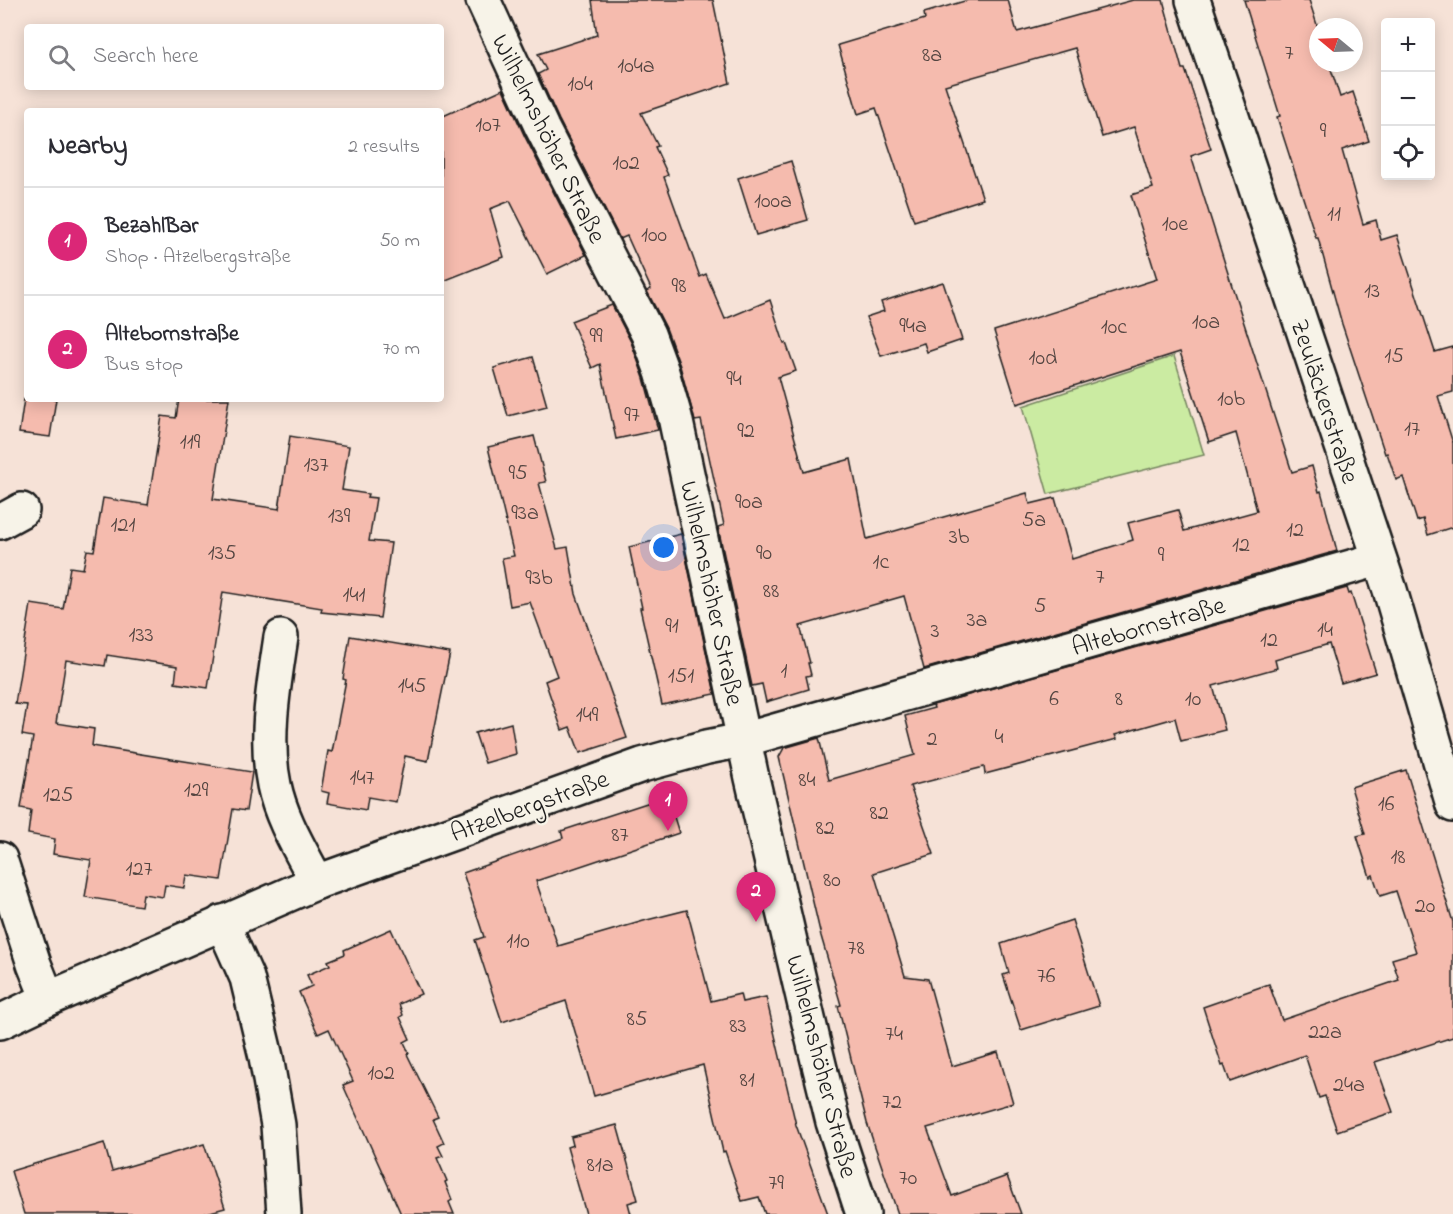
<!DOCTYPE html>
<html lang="en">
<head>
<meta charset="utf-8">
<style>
  body { margin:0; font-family:"Indie Flower",sans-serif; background:#f2f2f3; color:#2b2b33 }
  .controls { position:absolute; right:18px; top:18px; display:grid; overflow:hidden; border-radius:6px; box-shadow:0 3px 15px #0003 }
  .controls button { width:54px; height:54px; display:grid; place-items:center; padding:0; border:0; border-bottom:2px solid #e1e1e2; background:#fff; color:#2b2b33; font:30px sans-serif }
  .compass { position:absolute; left:1309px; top:18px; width:54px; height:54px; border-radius:50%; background:#fff; box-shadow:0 3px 15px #0003; rotate:289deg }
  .you { position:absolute; left:664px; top:548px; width:21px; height:21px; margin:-15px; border:4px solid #fff; border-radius:50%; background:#1a73e8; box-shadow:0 0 0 9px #1a73e833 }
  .badge { display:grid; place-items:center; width:39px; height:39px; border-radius:50%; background:#db2777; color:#fff; font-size:20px; font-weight:700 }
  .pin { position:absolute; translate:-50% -50px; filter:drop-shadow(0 2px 3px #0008) }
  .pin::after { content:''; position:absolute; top:32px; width:21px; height:18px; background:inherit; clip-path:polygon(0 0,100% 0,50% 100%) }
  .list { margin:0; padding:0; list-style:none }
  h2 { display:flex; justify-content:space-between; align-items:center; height:78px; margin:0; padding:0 24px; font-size:26px }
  h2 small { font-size:20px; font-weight:400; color:#7c7c81 }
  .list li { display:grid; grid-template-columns:39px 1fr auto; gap:18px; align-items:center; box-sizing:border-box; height:108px; padding:0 24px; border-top:2px solid #e1e1e2 }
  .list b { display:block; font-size:22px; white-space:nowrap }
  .list p { margin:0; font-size:20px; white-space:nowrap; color:#7c7c81 }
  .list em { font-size:20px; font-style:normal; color:#7c7c81 }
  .icon { flex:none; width:33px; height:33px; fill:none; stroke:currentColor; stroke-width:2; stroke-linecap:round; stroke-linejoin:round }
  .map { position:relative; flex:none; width:1453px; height:1214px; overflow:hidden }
  .search { position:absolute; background:#fff; box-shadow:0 3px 15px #0003; left:24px; top:24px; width:420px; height:66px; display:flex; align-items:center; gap:15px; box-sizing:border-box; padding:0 21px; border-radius:6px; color:#7c7c81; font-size:22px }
  .panel { position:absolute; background:#fff; box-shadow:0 3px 15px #0003; left:24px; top:108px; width:420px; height:294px; border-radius:6px }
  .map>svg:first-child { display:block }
  .green { fill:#cbeba2; stroke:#74845f; stroke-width:1.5 }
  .building { fill:#f5bbae; stroke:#1c1c1c; stroke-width:1.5 }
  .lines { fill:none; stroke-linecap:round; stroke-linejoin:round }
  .street-casing { stroke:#1c1c1c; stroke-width:38 }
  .secondary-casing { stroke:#1c1c1c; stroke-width:38 }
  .street { stroke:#f7f3e8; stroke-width:33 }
  .secondary { stroke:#f7f3e8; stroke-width:33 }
  .labels { text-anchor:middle; stroke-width:4.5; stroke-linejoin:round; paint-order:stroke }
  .number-label { font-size:22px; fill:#524440 }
  .street-label { font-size:26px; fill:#1c1c1c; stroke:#f7f3e8 }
</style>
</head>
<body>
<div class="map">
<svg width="1453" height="1214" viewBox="0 0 1453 1214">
  <rect width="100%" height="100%" fill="#f6e2d7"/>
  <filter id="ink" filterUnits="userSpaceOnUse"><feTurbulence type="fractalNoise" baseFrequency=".0167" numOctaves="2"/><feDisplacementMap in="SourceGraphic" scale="12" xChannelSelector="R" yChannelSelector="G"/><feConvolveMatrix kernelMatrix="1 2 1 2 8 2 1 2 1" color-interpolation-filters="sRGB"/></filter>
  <g filter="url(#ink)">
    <polygon class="green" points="1174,356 1204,455 1048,494 1023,406"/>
    <g class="building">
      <polygon points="592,0 713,0 730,83 641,113 658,146 655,147 668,175 664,177 700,277 706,274 725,319 770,300 784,343 786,343 796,371 778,377 804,472 851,459 867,539 1027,493 1030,504 1055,498 1072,559 1133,540 1128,523 1178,510 1184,531 1257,511 1236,433 1209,442 1180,352 1017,404 994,331 1157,279 1131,195 1153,188 1134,127 1102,137 1075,48 945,85 983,199 914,221 876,108 858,114 838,45 925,19 924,13 968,0 1008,0 1017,32 1133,0 1163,0 1182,69 1185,69 1211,149 1191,156 1232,286 1292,472 1312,466 1319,492 1321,491 1337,551 924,669 904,596 800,626 810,663 808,663 811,675 806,676 809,689 766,702 762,684 752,686 718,527 724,525 701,420 695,421 680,366 666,328 647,291 651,289 627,236 620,239 559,120 538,74 546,70 538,54 597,35"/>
      <polygon points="1244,0 1309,0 1318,28 1318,63 1329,63 1340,97 1353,92 1369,141 1342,150 1363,224 1376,220 1381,240 1397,235 1435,352 1453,347 1453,392 1438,396 1453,443 1453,527 1428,535 1423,519 1417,521 1403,477 1396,480 1387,453 1385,454 1342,324 1318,238 1316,238 1277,117 1280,116"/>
      <polygon points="503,89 525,137 586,255 547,274 510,201 490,209 504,257 441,282 441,117"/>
      <polygon points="791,161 808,220 756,235 738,178"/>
      <polygon points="943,282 962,340 927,352 924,343 881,356 866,317 884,311 881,302"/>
      <polygon points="612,305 631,342 644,378 658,430 616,439 600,364 592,368 571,321"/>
      <polygon points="533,357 547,406 508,416 494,368"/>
      <polygon points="24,399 56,399 50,437 19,433"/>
      <polygon points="179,399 229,399 213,499 279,509 290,436 349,446 342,490 368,494 367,497 376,498 369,541 391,543 380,618 321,612 322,608 223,592 208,688 175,683 177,666 107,655 105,666 66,660 56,723 94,729 92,746 252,772 246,811 233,809 221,880 186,875 184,888 165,885 163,897 143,894 141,906 85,897 91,860 53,854 55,839 28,834 31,810 21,808 33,737 22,735 27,705 15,704 31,604 63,609 70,567 83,569 87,550 94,551 103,498 148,505 162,416 176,418"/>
      <polygon points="534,436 546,482 539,483 557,549 568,547 576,594 627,738 580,753 570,727 562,730 545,681 557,676 530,602 510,606 502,558 514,556 488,447"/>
      <polygon points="681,534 715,694 662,705 640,608 642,608 629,547"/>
      <polygon points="1347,588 1349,594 1351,593 1376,673 1341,683 1329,644 1275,660 1277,668 1213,686 1225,730 1181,741 1175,718 1115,735 1117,739 985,774 984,767 910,786 934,854 874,873 905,976 928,979 952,1066 998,1052 1013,1103 927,1128 952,1196 1007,1176 1021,1214 898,1214 867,1123 855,1075 838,1006 841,1005 821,936 779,757 784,748 819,738 829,780 915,755 905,716 934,708 933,705"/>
      <polygon points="350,636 450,653 428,761 405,756 396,802 368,797 366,810 327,803 329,793 321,791 328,751 332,752 346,680 343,679"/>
      <polygon points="511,723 516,754 485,763 475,733"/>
      <polygon points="1406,770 1453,922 1453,1037 1375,1062 1393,1112 1337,1131 1325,1096 1319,1098 1305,1055 1230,1082 1224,1065 1222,1066 1203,1007 1269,984 1282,1020 1399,980 1392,959 1416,952 1396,891 1380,896 1373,875 1370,877 1357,836 1365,834 1351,787"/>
      <polygon points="669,801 679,833 536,881 558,946 647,920 687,910 711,1001 740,994 742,1002 766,997 796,1125 828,1214 765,1214 759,1197 742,1201 725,1151 723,1152 703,1065 594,1096 566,1001 502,1022 475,940 484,937 463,873 563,838 561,831 650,802 651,806"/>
      <polygon points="1072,920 1099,1006 1021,1030 1003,975 1009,973 1001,944"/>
      <polygon points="391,929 421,994 399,1004 403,1015 400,1017 410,1039 404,1042 409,1053 407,1054 438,1117 433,1119 444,1143 438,1146 443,1156 437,1158 447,1181 445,1182 452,1200 449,1202 454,1214 401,1214 343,1085 353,1081 329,1029 318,1034 299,992 312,986 307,975 330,965 328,961 345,954 344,950"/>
      <polygon points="617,1125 638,1200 628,1203 631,1214 586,1214 567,1147 573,1145 571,1137"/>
      <polygon points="104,1143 112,1171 204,1144 225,1208 203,1214 24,1214 11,1171"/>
    </g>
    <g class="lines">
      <g class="street-casing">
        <g id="street">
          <polyline points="1193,0 1390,590 1453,805"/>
          <polyline points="0,522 22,510"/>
          <path d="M 281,637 C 274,685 264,737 274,785 C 281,819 301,851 317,882"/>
          <polyline points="0,859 34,964 48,999"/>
          <polyline points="222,922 247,978 266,1057 278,1125 284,1214"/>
          <polyline points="0,1022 48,999 317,882 642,765 707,747 743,740 1379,559"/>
        </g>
      </g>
      <g class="secondary-casing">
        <polyline id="secondary" points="483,0 542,128 648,334 662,372 675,417 752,778 813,1040 833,1122 863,1214"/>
      </g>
      <use href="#street" class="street"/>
      <use href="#secondary" class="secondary"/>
    </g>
  </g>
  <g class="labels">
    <g class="number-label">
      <text x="1289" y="59">7</text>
      <text x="932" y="61">8a</text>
      <text x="636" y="72">104a</text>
      <text x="580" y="90">104</text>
      <text x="488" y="131">107</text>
      <text x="1323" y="137">9</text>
      <text x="626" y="169">102</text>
      <text x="773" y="207">100a</text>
      <text x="1334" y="220">11</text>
      <text x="1175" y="230">10e</text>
      <text x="654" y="241">100</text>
      <text x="679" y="292">98</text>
      <text x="1372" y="297">13</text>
      <text x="1206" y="328">10a</text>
      <text x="913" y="332">94a</text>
      <text x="1114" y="333">10c</text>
      <text x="596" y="342">99</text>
      <text x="1394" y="362">15</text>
      <text x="1043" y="364">10d</text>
      <text x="734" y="385">94</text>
      <text x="1231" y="405">10b</text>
      <text x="632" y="421">97</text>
      <text x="1412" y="435">17</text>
      <text x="746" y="437">92</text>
      <text x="190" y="448">119</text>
      <text x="316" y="471">137</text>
      <text x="518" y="479">95</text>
      <text x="749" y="508">90a</text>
      <text x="525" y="519">93a</text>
      <text x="339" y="522">139</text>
      <text x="1034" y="526">5a</text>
      <text x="123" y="531">121</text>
      <text x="1295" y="536">12</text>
      <text x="959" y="543">3b</text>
      <text x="1241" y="551">12</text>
      <text x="222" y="559">135</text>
      <text x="764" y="559">90</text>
      <text x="1161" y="561">9</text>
      <text x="881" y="568">1c</text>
      <text x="1100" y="583">7</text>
      <text x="539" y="584">93b</text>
      <text x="771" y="597">88</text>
      <text x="354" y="601">141</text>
      <text x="1040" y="612">5</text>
      <text x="977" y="626">3a</text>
      <text x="672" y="632">91</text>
      <text x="1325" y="636">14</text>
      <text x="935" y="637">3</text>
      <text x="141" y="641">133</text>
      <text x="1269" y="646">12</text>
      <text x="784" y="677">1</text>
      <text x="681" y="682">151</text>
      <text x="412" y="692">145</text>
      <text x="1054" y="705">6</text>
      <text x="1119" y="705">8</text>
      <text x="1193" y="705">10</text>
      <text x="587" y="721">149</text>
      <text x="999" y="743">4</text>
      <text x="932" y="745">2</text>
      <text x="362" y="784">147</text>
      <text x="807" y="786">84</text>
      <text x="196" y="796">129</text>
      <text x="58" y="801">125</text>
      <text x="1386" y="810">16</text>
      <text x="879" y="819">82</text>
      <text x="825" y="834">82</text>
      <text x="620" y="841">87</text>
      <text x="1398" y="863">18</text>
      <text x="139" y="875">127</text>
      <text x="832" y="886">80</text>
      <text x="1425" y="912">20</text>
      <text x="518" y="947">110</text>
      <text x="856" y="954">78</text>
      <text x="1046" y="982">76</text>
      <text x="637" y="1025">85</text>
      <text x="738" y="1032">83</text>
      <text x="1325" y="1038">22a</text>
      <text x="894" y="1040">74</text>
      <text x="381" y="1079">102</text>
      <text x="747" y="1086">81</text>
      <text x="1349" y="1091">24a</text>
      <text x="892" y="1108">72</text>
      <text x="600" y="1171">81a</text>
      <text x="908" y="1184">70</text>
      <text x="776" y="1189">79</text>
    </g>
    <g class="street-label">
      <text transform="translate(550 138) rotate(64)" y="9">Wilhelmshöher Straße</text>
      <text transform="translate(1326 401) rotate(72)" y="9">Zeuläckerstraße</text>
      <text transform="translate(713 593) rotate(78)" y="9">Wilhelmshöher Straße</text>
      <text transform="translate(1148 625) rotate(-16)" y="9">Altebornstraße</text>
      <text transform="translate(529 805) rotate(-20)" y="9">Atzelbergstraße</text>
      <text transform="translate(823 1066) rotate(76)" y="9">Wilhelmshöher Straße</text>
    </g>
  </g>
</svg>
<div class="controls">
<button>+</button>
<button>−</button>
<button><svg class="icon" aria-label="locate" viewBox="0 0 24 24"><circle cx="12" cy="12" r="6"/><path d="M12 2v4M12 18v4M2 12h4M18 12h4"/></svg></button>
</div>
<svg class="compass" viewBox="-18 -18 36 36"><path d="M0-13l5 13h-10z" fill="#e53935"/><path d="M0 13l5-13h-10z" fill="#7c7c81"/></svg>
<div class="you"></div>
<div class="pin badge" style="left:668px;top:831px">1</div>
<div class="pin badge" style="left:756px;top:922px">2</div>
<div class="search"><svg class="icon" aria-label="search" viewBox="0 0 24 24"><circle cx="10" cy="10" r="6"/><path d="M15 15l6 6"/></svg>Search here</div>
<section class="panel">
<h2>Nearby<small>2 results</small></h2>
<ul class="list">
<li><span class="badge">1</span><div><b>BezahlBar</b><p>Shop · Atzelbergstraße</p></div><em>50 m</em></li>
<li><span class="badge">2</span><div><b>Altebornstraße</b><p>Bus stop</p></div><em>70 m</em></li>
</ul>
</section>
</div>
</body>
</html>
